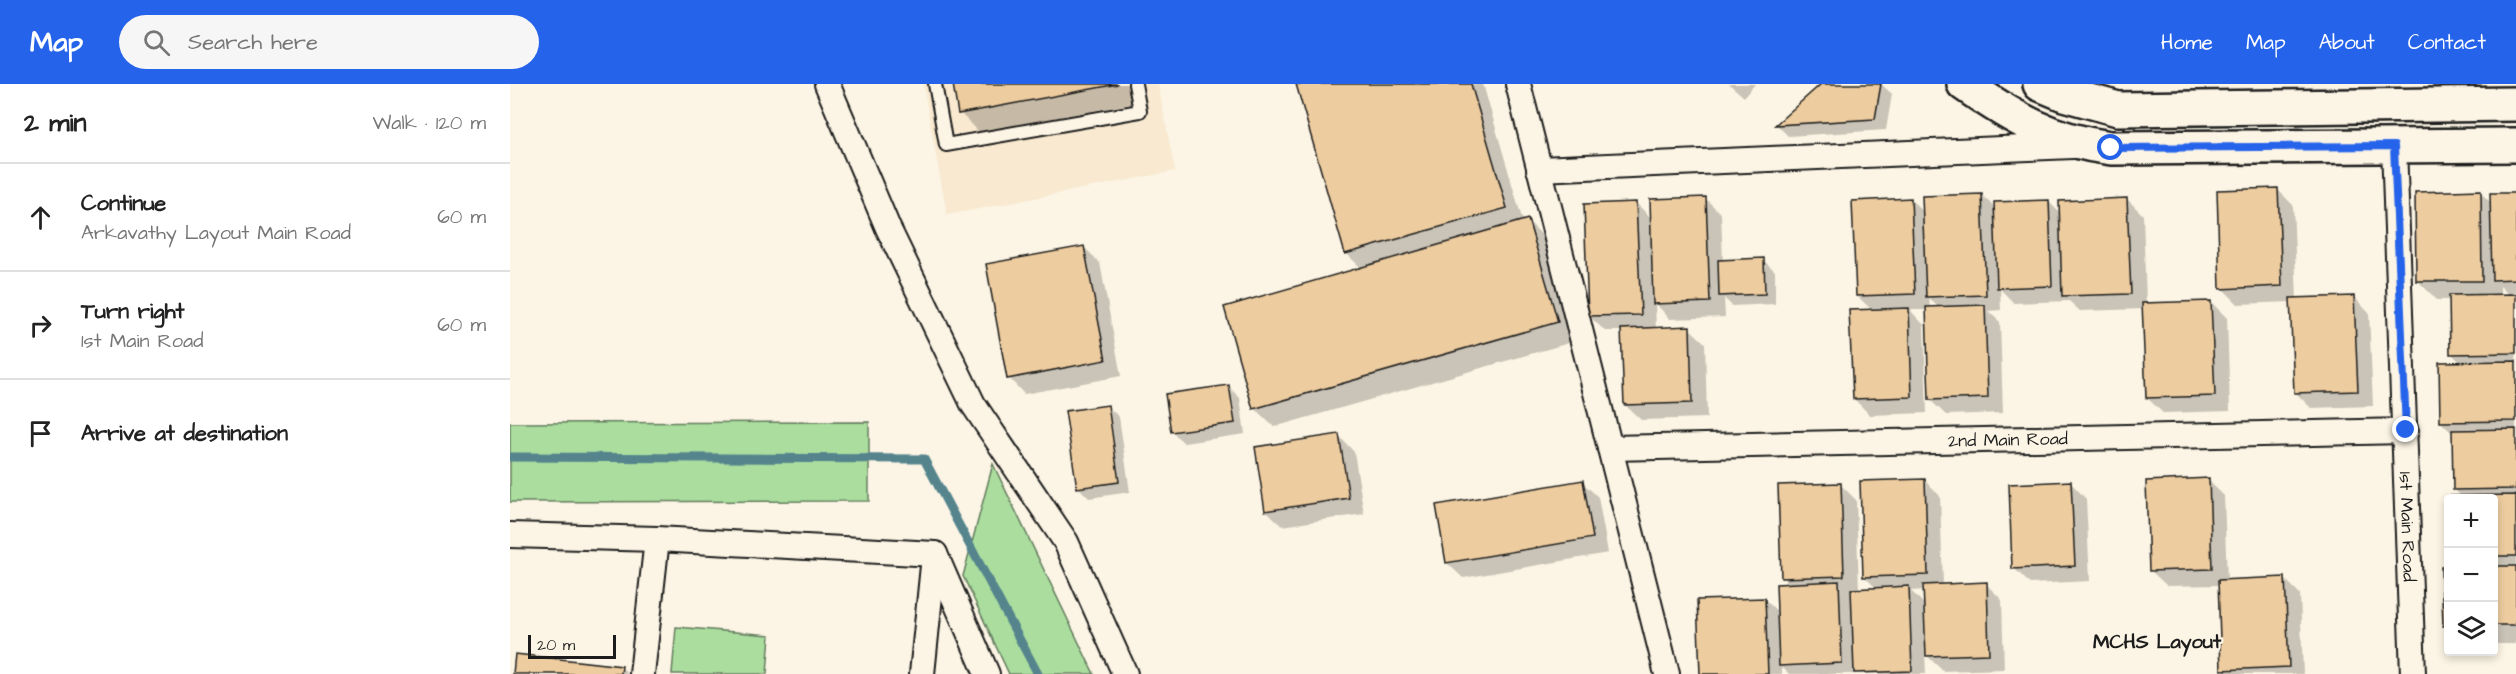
<!DOCTYPE html>
<html lang="en">
<head>
<meta charset="utf-8">
<style>
  body { margin:0; font-family:"Architects Daughter",sans-serif; background:#f6f6f6; color:#222 }
  .controls { position:absolute; right:18px; bottom:18px; display:grid; overflow:hidden; border-radius:6px; box-shadow:0 3px 9px #0003 }
  .controls button { width:54px; height:54px; display:grid; place-items:center; padding:0; border:0; border-bottom:2px solid #e0e0e0; background:#fff; color:#222; font:30px sans-serif }
  .scale { position:absolute; left:18px; bottom:15px; width:88px; box-sizing:border-box; padding-left:6px; border:3px solid #1c1c1c; border-top:0; font-size:16px; line-height:21px; white-space:nowrap; color:#1c1c1c; -webkit-text-stroke:4px #fcf5e5; paint-order:stroke }
  .stop { position:absolute; width:18px; height:18px; margin:-14px; border:4px solid #2563eb; border-radius:50%; background:#fff }
  .stop.end { background:#2563eb; border-color:#fff; box-shadow:0 2px 6px #0008 }
  .list { margin:0; padding:0; list-style:none }
  h2 { display:flex; justify-content:space-between; align-items:center; height:78px; margin:0; padding:0 24px; font-size:26px }
  h2 small { font-size:20px; font-weight:400; color:#767676 }
  .list li { display:grid; grid-template-columns:39px 1fr auto; gap:18px; align-items:center; box-sizing:border-box; height:108px; padding:0 24px; border-top:2px solid #e0e0e0 }
  .list b { display:block; font-size:22px; white-space:nowrap }
  .list p { margin:0; font-size:20px; white-space:nowrap; color:#767676 }
  .list em { font-size:20px; font-style:normal; color:#767676 }
  .icon { flex:none; width:33px; height:33px; fill:none; stroke:currentColor; stroke-width:2; stroke-linecap:round; stroke-linejoin:round }
  .map { position:relative; flex:none; width:2006px; height:590px; overflow:hidden }
  header { display:flex; align-items:center; gap:36px; box-sizing:border-box; height:84px; padding:0 30px; background:#2563eb; color:#fff }
  header strong { font-size:28px }
  nav { display:flex; gap:33px; margin-inline-start:auto; font-size:21px }
  .search { width:420px; height:54px; background:#f6f6f6; display:flex; align-items:center; gap:15px; box-sizing:border-box; padding:0 21px; border-radius:33px; color:#767676; font-size:22px }
  main { display:flex }
  aside { flex:1; background:#fff }
  .map>svg:first-child { display:block }
  .built { fill:#f8e9d0 }
  .green { fill:#aadd9e; stroke:#637c5d; stroke-width:1.5 }
  .shadow { fill:#0003; fill-rule:evenodd }
  .lines { fill:none; stroke-linecap:round; stroke-linejoin:round }
  .stream { stroke:#54848d; stroke-width:9 }
  .building { fill:#edcc9f; stroke:#1c1c1c; stroke-width:1.5 }
  .service-casing { stroke:#1c1c1c; stroke-width:16 }
  .minor-casing { stroke:#1c1c1c; stroke-width:28 }
  .secondary-casing { stroke:#1c1c1c; stroke-width:38 }
  .service { stroke:#fcf5e5; stroke-width:12 }
  .minor { stroke:#fcf5e5; stroke-width:24 }
  .secondary { stroke:#fcf5e5; stroke-width:33 }
  .route { stroke:#2563eb; stroke-width:8 }
  .labels { text-anchor:middle; stroke-width:4.5; stroke-linejoin:round; paint-order:stroke }
  .street-label { font-size:18px; fill:#1c1c1c; stroke:#fcf5e5 }
  .neighbourhood-label { font-size:20px; font-weight:bold; fill:#1c1c1c; stroke:#fcf5e5 }
</style>
</head>
<body>
<header>
<strong>Map</strong>
<div class="search"><svg class="icon" aria-label="search" viewBox="0 0 24 24"><circle cx="10" cy="10" r="6"/><path d="M15 15l6 6"/></svg>Search here</div>
<nav><a>Home</a><a>Map</a><a>About</a><a>Contact</a></nav>
</header>
<main>
<aside>
<h2>2 min<small>Walk · 120 m</small></h2>
<ul class="list">
<li><svg class="icon" aria-label="ahead" viewBox="0 0 24 24"><path d="M12 20V5M6 11l6-6 6 6"/></svg><div><b>Continue</b><p>Arkavathy Layout Main Road</p></div><em>60 m</em></li>
<li><svg class="icon" aria-label="right" viewBox="0 0 24 24"><path d="M7 20v-9h11M14 6l5 5-5 5"/></svg><div><b>Turn right</b><p>1st Main Road</p></div><em>60 m</em></li>
<li><svg class="icon" aria-label="arrive" viewBox="0 0 24 24"><path d="M6 21V4h12l-3 4 3 4H6"/></svg><div><b>Arrive at destination</b></div></li>
</ul>
</aside>
<div class="map">
<svg width="2006" height="590" viewBox="0 0 2006 590">
  <rect width="100%" height="100%" fill="#fcf5e5"/>
  <filter id="ink" filterUnits="userSpaceOnUse"><feTurbulence type="fractalNoise" baseFrequency=".0167" numOctaves="2"/><feDisplacementMap in="SourceGraphic" scale="12" xChannelSelector="R" yChannelSelector="G"/><feConvolveMatrix kernelMatrix="1 2 1 2 8 2 1 2 1" color-interpolation-filters="sRGB"/></filter>
  <g filter="url(#ink)">
    <polygon class="built" points="413,0 648,0 665,87 437,131"/>
    <g class="green">
      <polygon points="359,338 359,417 0,418 0,339"/>
      <polygon points="483,380 584,590 499,590 453,492"/>
      <polygon points="166,543 260,551 257,590 162,590"/>
    </g>
    <g class="shadow">
      <polygon points="444,0 626,0 630,18 469,48 450,29"/>
      <polygon points="788,0 973,0 1013,138 1018,137 1037,156 1066,257 764,343 744,324 852,185 837,170"/>
      <polygon points="1219,0 1245,0 1234,13"/>
      <polygon points="1313,0 1371,0 1382,10 1376,46 1278,52 1267,41"/>
      <polygon points="1767,105 1783,121 1787,216 1844,213 1859,229 1863,322 1801,324 1785,308 1782,218 1728,220 1712,204"/>
      <path d="M 1970,108 L 1982,120 L 2006,110 L 2006,560 L 1984,560 L 1984,414 L 1938,414 L 1938,423 L 1938,413 L 1952,413 L 1944,405 L 1942,349 L 1931,338 L 1951,279 L 1941,269 L 1940,216 L 1927,216 L 1908,197 ZM 1990,202 L 1999,211 L 1990,211 Z"/>
      <path d="M 1472,111 L 1486,125 L 1539,118 L 1551,130 L 1617,115 L 1633,131 L 1636,220 L 1701,218 L 1717,234 L 1720,327 L 1653,329 L 1637,314 L 1634,225 L 1570,227 L 1559,217 L 1504,219 L 1490,205 L 1491,226 L 1478,227 L 1490,238 L 1493,329 L 1436,331 L 1420,316 L 1417,226 L 1400,226 L 1414,241 L 1417,329 L 1360,331 L 1344,315 L 1362,226 L 1347,212 L 1401,116 L 1415,129 ZM 1419,214 L 1429,224 L 1420,225 Z"/>
      <polygon points="1195,114 1211,130 1213,178 1253,176 1265,187 1265,220 1222,222 1214,214 1215,233 1160,235 1145,219 1146,245 1179,244 1195,259 1197,334 1131,336 1115,321 1112,247 1095,247 1079,232 1126,119 1142,135"/>
      <polygon points="574,163 590,179 611,292 514,310 499,294"/>
      <polygon points="719,303 730,314 735,350 674,359 662,348"/>
      <polygon points="597,322 609,333 620,408 579,414 568,403"/>
      <polygon points="829,352 844,368 854,430 772,442 756,426"/>
      <path d="M 1414,396 L 1430,412 L 1433,501 L 1476,500 L 1492,516 L 1494,585 L 1433,587 L 1415,570 L 1416,590 L 1279,590 L 1272,583 L 1272,590 L 1191,590 L 1254,515 L 1269,529 L 1279,501 L 1272,493 L 1330,400 L 1346,416 L 1349,506 L 1367,505 L 1354,492 ZM 1415,506 L 1416,522 L 1401,507 Z"/>
      <polygon points="1698,396 1714,412 1717,497 1775,495 1790,510 1793,590 1717,590 1713,585 1710,501 1657,502 1641,487"/>
      <polygon points="1072,398 1088,413 1098,469 953,494 937,479"/>
      <polygon points="1561,399 1576,415 1580,497 1520,500 1504,484"/>
      <polygon points="1933,484 1938,484 1938,546 1934,542"/>
      <polygon points="111,583 118,590 4,590"/>
    </g>
    <g class="lines">
      <polyline class="stream" points="0,373 414,375 528,590"/>
    </g>
    <g class="building">
      <polygon points="443,0 608,0 448,30"/>
      <polygon points="786,0 961,0 997,124 835,170"/>
      <polygon points="1311,0 1371,0 1365,35 1265,41"/>
      <polygon points="1768,104 1772,202 1710,205 1707,106"/>
      <polygon points="1971,106 1972,197 1906,197 1905,108"/>
      <polygon points="1980,109 2006,109 2006,195 1982,196"/>
      <polygon points="1472,110 1476,211 1416,213 1412,112"/>
      <polygon points="1196,113 1200,218 1143,220 1140,115"/>
      <polygon points="1401,114 1405,210 1346,212 1342,117"/>
      <polygon points="1617,114 1621,210 1552,212 1549,117"/>
      <polygon points="1539,116 1542,202 1487,204 1484,118"/>
      <polygon points="1126,118 1131,231 1078,232 1074,120"/>
      <polygon points="1018,135 1048,238 743,325 714,223"/>
      <polygon points="574,162 596,276 497,295 476,180"/>
      <polygon points="1254,174 1255,210 1209,212 1208,176"/>
      <polygon points="2006,210 2006,269 1940,270 1939,211"/>
      <polygon points="1844,212 1848,307 1784,309 1780,214"/>
      <polygon points="1701,217 1705,312 1636,314 1632,219"/>
      <polygon points="1475,221 1478,314 1419,316 1416,223"/>
      <polygon points="1399,224 1402,313 1343,315 1339,226"/>
      <polygon points="1180,242 1182,319 1114,321 1111,245"/>
      <polygon points="2006,277 2006,337 1930,338 1929,278"/>
      <polygon points="719,301 725,339 661,348 655,310"/>
      <polygon points="598,321 609,398 567,404 555,327"/>
      <polygon points="2006,345 2006,405 1943,406 1942,346"/>
      <polygon points="829,350 839,414 755,427 745,363"/>
      <polygon points="1699,394 1702,485 1639,487 1636,397"/>
      <polygon points="1415,395 1418,491 1353,493 1350,397"/>
      <polygon points="1073,396 1083,454 936,479 926,421"/>
      <polygon points="1561,397 1565,482 1502,485 1499,400"/>
      <polygon points="1331,399 1334,492 1271,494 1268,401"/>
      <polygon points="2006,411 2006,472 1984,472 1984,414 1938,414 1937,473 1937,412"/>
      <rect x="1984" y="482" width="22" height="59"/>
      <polygon points="1931,483 1938,483 1938,542 1933,542"/>
      <polygon points="1775,493 1779,583 1711,586 1708,496"/>
      <polygon points="1329,497 1332,579 1269,582 1266,500"/>
      <polygon points="1477,498 1479,570 1416,572 1413,501"/>
      <polygon points="1399,502 1402,587 1344,589 1341,505"/>
      <polygon points="1255,514 1258,590 1190,590 1187,516"/>
      <polygon points="5,570 112,582 111,590 3,590"/>
    </g>
    <g class="lines">
      <g class="service-casing">
        <polyline id="service" points="425,0 436,61 630,27 625,0"/>
      </g>
      <g class="minor-casing">
        <g id="minor">
          <polyline points="317,0 378,144 463,320 556,458 615,590"/>
          <polyline points="1008,0 1157,590"/>
          <path id="s1" d="M 1884,62 L 1903,590"/>
          <polyline points="1029,85 1563,62"/>
          <path id="s2" d="M 1100,364 L 1896,347"/>
          <polyline points="0,451 147,455 425,470"/>
          <polyline points="425,470 477,590"/>
          <polyline points="132,590 147,455"/>
          <polyline points="412,590 424,472"/>
        </g>
      </g>
      <g class="secondary-casing">
        <g id="secondary">
          <path d="M 1454,0 C 1504,35 1540,56 1601,64 L 2006,61"/>
          <polyline points="1530,0 1554,10 1608,25 2006,20"/>
        </g>
      </g>
      <use href="#service" class="service"/>
      <use href="#minor" class="minor"/>
      <use href="#secondary" class="secondary"/>
    </g>
  </g>
  <g class="lines" filter="url(#ink)">
    <polyline class="route" points="1601,64 1884,62 1896,346"/>
  </g>
  <g class="labels">
    <g class="street-label">
      <text dy="6" stroke="none"><textPath href="#s2" startOffset="398">2nd Main Road</textPath></text>
      <text dy="6" stroke="none"><textPath href="#s1" startOffset="381">1st Main Road</textPath></text>
    </g>
    <g class="neighbourhood-label">
      <text x="1647" y="564">MCHS Layout</text>
    </g>
  </g>
</svg>
<div class="controls">
<button>+</button>
<button>−</button>
<button><svg class="icon" aria-label="layers" viewBox="0 0 24 24"><path d="M12 4l9 5-9 5-9-5zM3 14l9 5 9-5"/></svg></button>
</div>
<div class="scale">20 m</div>
<div class="stop" style="left:1601px;top:64px"></div>
<div class="stop end" style="left:1896px;top:346px"></div>
</div>
</main>
</body>
</html>
